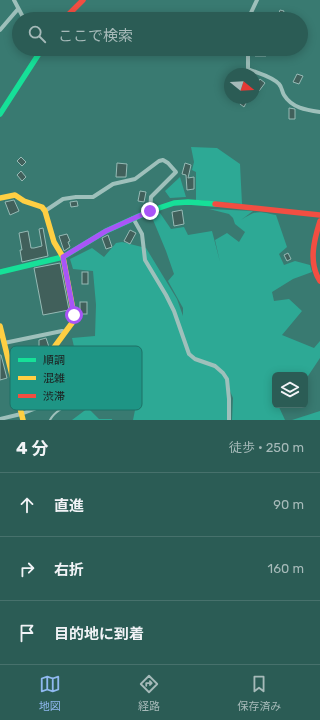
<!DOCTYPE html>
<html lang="ja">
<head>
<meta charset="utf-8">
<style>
  body { margin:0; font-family:Rubik,"Noto Sans JP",sans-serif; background:#33625b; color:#f1f3f6 }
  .controls { position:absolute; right:12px; bottom:12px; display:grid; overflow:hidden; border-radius:6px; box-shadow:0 2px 10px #0003 }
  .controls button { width:36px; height:36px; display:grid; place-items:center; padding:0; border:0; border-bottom:1px solid #47716c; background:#2b5c55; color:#f1f3f6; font:20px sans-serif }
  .compass { position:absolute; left:224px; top:68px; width:36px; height:36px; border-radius:50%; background:#2b5c55; box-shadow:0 2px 10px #0003; rotate:108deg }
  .stop { position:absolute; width:12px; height:12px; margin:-9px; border:3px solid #a855f7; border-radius:50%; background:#fff }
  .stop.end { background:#a855f7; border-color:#fff; box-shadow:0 1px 4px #0008 }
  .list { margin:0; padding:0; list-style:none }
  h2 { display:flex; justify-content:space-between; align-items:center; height:52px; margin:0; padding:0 16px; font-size:17px }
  h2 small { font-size:13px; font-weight:400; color:#a6bab9 }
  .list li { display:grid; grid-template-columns:26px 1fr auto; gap:12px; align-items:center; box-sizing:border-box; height:64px; padding:0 16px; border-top:1px solid #47716c }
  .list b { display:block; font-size:15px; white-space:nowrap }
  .list em { font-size:13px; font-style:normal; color:#a6bab9 }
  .icon { flex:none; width:22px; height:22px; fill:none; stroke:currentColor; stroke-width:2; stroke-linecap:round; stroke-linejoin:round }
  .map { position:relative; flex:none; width:320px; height:420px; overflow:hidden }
  .search { position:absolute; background:#2b5c55; box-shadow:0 2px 10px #0003; left:12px; right:12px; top:12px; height:44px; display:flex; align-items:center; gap:10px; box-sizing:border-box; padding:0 14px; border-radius:22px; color:#a6bab9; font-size:15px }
  .sheet { height:244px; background:#2b5c55 }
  nav { display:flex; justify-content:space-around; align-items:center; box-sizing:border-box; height:56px; border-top:1px solid #47716c; background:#2b5c55; font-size:11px; color:#a6bab9 }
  nav a { display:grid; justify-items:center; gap:2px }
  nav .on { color:#90b9f0 }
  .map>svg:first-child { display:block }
  .green { fill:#2da995 }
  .building { fill:#41605b; stroke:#96bab5 }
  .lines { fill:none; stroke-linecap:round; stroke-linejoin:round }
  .lane { stroke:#9ec0bb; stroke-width:2 }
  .street { stroke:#9ec0bb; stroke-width:4 }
  .fast { stroke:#16e098; stroke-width:5.5 }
  .slow { stroke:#ffcf43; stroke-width:5.5 }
  .jam { stroke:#f24e42; stroke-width:5.5 }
  .route { stroke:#a855f7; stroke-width:5 }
  .key { fill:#1e9585; stroke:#1e7166; stroke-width:1 }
  .key-label { font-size:11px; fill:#1d1d1d }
</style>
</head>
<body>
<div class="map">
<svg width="320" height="420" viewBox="0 0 320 420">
  <rect width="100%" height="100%" fill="#397a71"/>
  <g class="green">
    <polygon points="191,147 217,148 240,164 242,204 196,200 196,172 192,170 194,162"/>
    <polygon points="180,177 186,197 170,198 165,191"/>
    <path d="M 209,209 L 253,211 L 241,220 C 256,210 258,211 276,215 L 287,247 L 279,254 L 284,265 L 295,261 L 310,265 L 312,272 L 293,279 L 272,292 L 274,301 L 289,299 L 302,311 L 282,335 L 314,348 L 320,341 L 320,358 L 308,376 L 305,377 L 305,375 L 275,375 L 275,405 L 280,405 L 279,407 L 285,420 L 232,420 L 233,398 L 230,391 L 227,420 L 133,420 L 136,405 L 137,387 L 107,385 L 103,365 L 76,368 L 77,360 L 72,338 L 95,336 L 96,305 L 93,271 L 73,269 L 70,259 L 92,248 L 104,257 L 116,243 L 122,242 L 146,248 L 177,299 L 183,316 L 183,308 L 168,281 L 174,274 L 166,251 L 151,215 L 160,213 L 171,229 L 184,227 L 188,235 L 212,231 L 220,262 L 215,240 L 227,233 L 239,242 L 245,232 L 235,224 L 233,218 L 229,214 Z"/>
    <polygon points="88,408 99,419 112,419 112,420 72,420"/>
    <polygon points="320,411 320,420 292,420"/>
  </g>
  <g class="building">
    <polygon points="280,10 284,11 281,19 277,19"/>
    <polygon points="262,14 274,18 274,19 260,19"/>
    <polygon points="257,49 267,49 266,56 255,56"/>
    <polygon points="297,74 303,76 299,84 293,82"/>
    <polygon points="260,79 265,83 259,91 254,87"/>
    <polygon points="243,98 248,99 244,107 240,104"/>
    <polygon points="289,108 295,109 295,119 289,119"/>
    <polygon points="21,157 26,162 22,166 17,161"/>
    <polygon points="117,163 127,164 126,177 116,177"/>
    <polygon points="185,163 191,165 188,178 194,177 194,189 187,190 186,175 182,174"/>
    <polygon points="21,171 26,177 22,181 17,175"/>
    <polygon points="140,191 146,192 144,202 138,201"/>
    <polygon points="14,200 19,211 10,215 5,202"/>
    <polygon points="77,201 78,206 71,207 70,202"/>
    <polygon points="182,210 184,224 174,226 172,212"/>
    <polygon points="43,228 48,256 22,262 20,250 22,250 19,233 28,231 31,248 34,248 42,246 39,229"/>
    <polygon points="130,230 136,233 130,244 124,241"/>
    <polygon points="67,234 70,241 68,242 70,247 64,251 59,236"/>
    <polygon points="108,235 112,247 106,249 102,238"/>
    <polygon points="288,253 291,259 287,261 284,255"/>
    <polygon points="60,263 69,310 43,315 34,268"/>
    <rect x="82" y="272" width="6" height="12"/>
    <rect x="80" y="302" width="7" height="12"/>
    <polygon points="46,338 49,347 44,348 45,351 38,352 37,347 39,347 39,340"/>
    <polygon points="0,355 1,355 7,378 0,380"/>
  </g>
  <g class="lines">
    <path class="lane" d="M 50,420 C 56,409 68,406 79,401 L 77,393"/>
    <g class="street">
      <polyline points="14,0 24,19"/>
      <polyline points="248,19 257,0"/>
      <polyline points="0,30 18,9"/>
      <path d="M 248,49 L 248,69 C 257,73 272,76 279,84 C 282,87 282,92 284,95 C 292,108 306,110 320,112"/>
      <polyline points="45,211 63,199 76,197 93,197 113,184 135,179 159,161 163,160 168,163 176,172 151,197 150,211"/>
      <polyline points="133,218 142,234 145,260 166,295 174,311 189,354 195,359 215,366 223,373 227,379 229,399 229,420"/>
      <polyline points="4,343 62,331 65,332"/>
      <polyline points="0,419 21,414 96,385 129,387"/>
    </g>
    <g class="fast">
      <polyline points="0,114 42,49"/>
      <polyline points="0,272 63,257 106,231 150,211 174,203 188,202 215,204"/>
    </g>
    <g class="slow">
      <polyline points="0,198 15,195 24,201 42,207 45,211 54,242 63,257 74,315 72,323 47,357 23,380 13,383"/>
      <polyline points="0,326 23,420"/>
    </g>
    <g class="jam">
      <polyline points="64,19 83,0"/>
      <polyline points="215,204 320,215"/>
      <path d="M 320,221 C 314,240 308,263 320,281"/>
    </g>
  </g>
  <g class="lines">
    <polyline class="route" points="74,315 63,257 106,231 150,211"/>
  </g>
  <rect x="10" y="346" width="132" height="64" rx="6" class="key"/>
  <rect x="18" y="358" width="18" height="4" fill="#16e098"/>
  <rect x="18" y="376" width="18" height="4" fill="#ffcf43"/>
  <rect x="18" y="394" width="18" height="4" fill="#f24e42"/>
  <g class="key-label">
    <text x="43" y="364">順調</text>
    <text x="43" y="382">混雑</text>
    <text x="43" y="400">渋滞</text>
  </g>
</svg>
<div class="controls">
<button><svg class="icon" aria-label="layers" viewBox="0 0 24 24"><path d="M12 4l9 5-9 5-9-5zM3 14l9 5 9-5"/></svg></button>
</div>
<svg class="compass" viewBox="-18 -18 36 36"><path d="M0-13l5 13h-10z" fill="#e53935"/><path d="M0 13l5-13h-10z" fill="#a6bab9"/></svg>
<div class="stop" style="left:74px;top:315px"></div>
<div class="stop end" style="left:150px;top:211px"></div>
<div class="search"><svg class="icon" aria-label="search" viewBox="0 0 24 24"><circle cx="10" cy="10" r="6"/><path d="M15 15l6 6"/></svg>ここで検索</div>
</div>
<section class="sheet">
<h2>4 分<small>徒歩 · 250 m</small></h2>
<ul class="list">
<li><svg class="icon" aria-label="ahead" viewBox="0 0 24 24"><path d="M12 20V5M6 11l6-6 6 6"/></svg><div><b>直進</b></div><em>90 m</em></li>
<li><svg class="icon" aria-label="right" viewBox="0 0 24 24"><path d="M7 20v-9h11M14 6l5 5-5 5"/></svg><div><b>右折</b></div><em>160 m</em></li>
<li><svg class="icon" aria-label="arrive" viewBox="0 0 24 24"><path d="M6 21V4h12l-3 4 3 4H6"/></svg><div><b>目的地に到着</b></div></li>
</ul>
</section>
<nav>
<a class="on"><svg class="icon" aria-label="map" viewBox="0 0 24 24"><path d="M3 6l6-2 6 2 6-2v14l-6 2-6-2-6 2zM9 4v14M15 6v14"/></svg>地図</a>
<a><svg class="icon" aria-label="directions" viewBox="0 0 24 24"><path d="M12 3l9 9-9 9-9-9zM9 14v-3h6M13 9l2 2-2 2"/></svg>経路</a>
<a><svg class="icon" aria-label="saved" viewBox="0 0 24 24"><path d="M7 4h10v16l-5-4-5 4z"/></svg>保存済み</a>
</nav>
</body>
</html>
